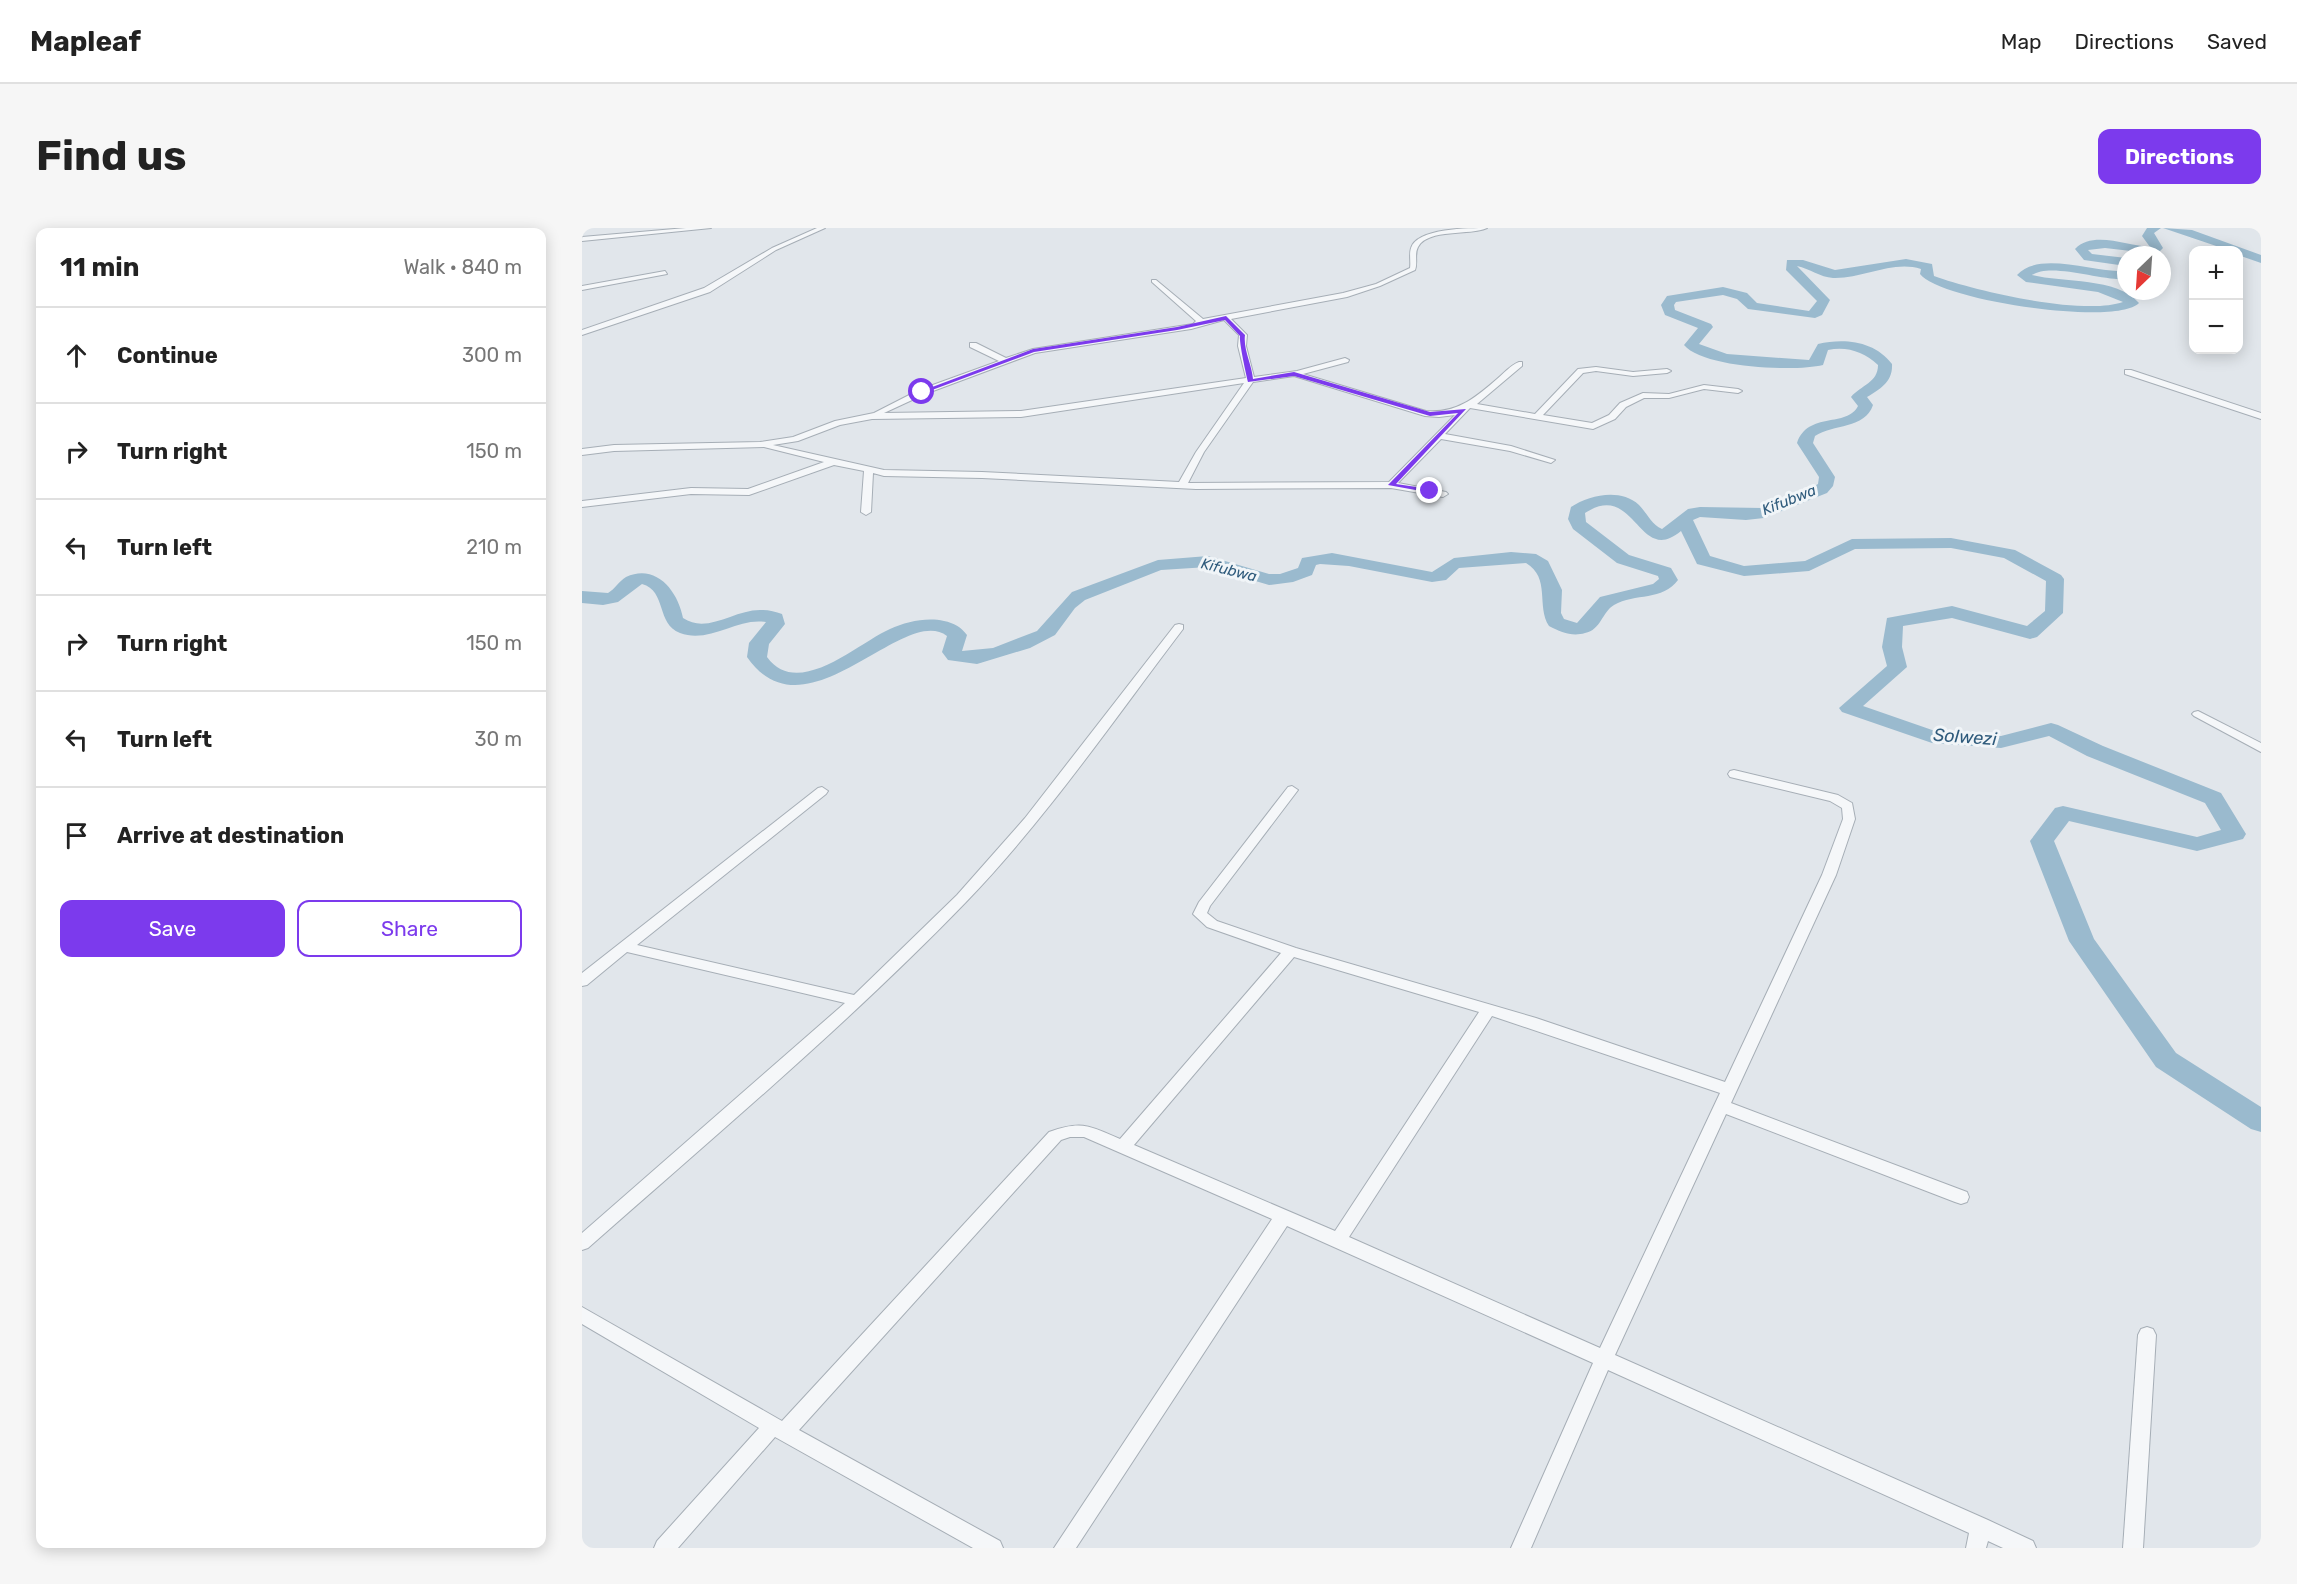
<!DOCTYPE html>
<html lang="en">
<head>
<meta charset="utf-8">
<style>
  body { margin:0; font-family:Rubik,sans-serif; background:#f6f6f6; color:#222 }
  .controls { position:absolute; right:18px; top:18px; display:grid; overflow:hidden; border-radius:12px; box-shadow:0 3px 15px #0003 }
  .controls button { width:54px; height:54px; display:grid; place-items:center; padding:0; border:0; border-bottom:2px solid #e0e0e0; background:#fff; color:#222; font:30px sans-serif }
  .compass { position:absolute; left:1535px; top:18px; width:54px; height:54px; border-radius:50%; background:#fff; box-shadow:0 3px 15px #0003; rotate:205deg }
  .stop { position:absolute; width:18px; height:18px; margin:-14px; border:4px solid #7c3aed; border-radius:50%; background:#fff }
  .stop.end { background:#7c3aed; border-color:#fff; box-shadow:0 2px 6px #0008 }
  .list { margin:0; padding:0; list-style:none }
  h2 { display:flex; justify-content:space-between; align-items:center; height:78px; margin:0; padding:0 24px; font-size:26px }
  h2 small { font-size:20px; font-weight:400; color:#767676 }
  .list li { display:grid; grid-template-columns:39px 1fr auto; gap:18px; align-items:center; box-sizing:border-box; height:96px; padding:0 24px; border-top:2px solid #e0e0e0 }
  .list b { display:block; font-size:22px; white-space:nowrap }
  .list em { font-size:20px; font-style:normal; color:#767676 }
  .actions { display:flex; gap:12px; padding:18px 24px }
  .actions a { flex:1; padding:14px 0; border:2px solid #7c3aed; border-radius:12px; text-align:center; font-size:21px; color:#7c3aed }
  .actions .main { background:#7c3aed; color:#fff }
  .icon { flex:none; width:33px; height:33px; fill:none; stroke:currentColor; stroke-width:2; stroke-linecap:round; stroke-linejoin:round }
  .map { position:relative; flex:none; width:1679px; height:1320px; overflow:hidden; border-radius:12px }
  header { display:flex; align-items:center; gap:36px; box-sizing:border-box; height:84px; padding:0 30px; background:#fff; border-bottom:2px solid #e0e0e0 }
  header strong { font-size:28px }
  nav { display:flex; gap:33px; margin-inline-start:auto; font-size:21px }
  .intro { display:flex; align-items:center; justify-content:space-between; box-sizing:border-box; height:144px; padding:0 36px }
  h1 { margin:0; font-size:42px }
  .button { padding:15px 27px; border-radius:12px; background:#7c3aed; color:#fff; font-size:21px; font-weight:700 }
  main { display:flex; gap:36px; padding:0 36px }
  aside { flex:1; background:#fff; border-radius:12px; box-shadow:0 3px 15px #0003 }
  .map>svg:first-child { display:block }
  .lines { fill:none; stroke-linecap:round; stroke-linejoin:round }
  .river { fill:#9abace; fill-rule:evenodd }
  .street-casing { stroke:#a6aeb6; stroke-width:2 }
  .street { fill:#f5f7f9; fill-rule:evenodd }
  .route { fill:#7c3aed }
  .labels { text-anchor:middle; stroke-width:6; stroke-linejoin:round; paint-order:stroke }
  .far-water-label { font-size:15px; font-style:italic; fill:#2f5b7c; stroke:#f1f5f8 }
  .water-label { font-size:18px; font-style:italic; fill:#2f5b7c; stroke:#f1f5f8 }
</style>
</head>
<body>
<header>
<strong>Mapleaf</strong>
<nav><a>Map</a><a>Directions</a><a>Saved</a></nav>
</header>
<div class="intro"><h1>Find us</h1><a class="button">Directions</a></div>
<main>
<aside>
<h2>11 min<small>Walk · 840 m</small></h2>
<ul class="list">
<li><svg class="icon" aria-label="ahead" viewBox="0 0 24 24"><path d="M12 20V5M6 11l6-6 6 6"/></svg><div><b>Continue</b></div><em>300 m</em></li>
<li><svg class="icon" aria-label="right" viewBox="0 0 24 24"><path d="M7 20v-9h11M14 6l5 5-5 5"/></svg><div><b>Turn right</b></div><em>150 m</em></li>
<li><svg class="icon" aria-label="left" viewBox="0 0 24 24"><path d="M17 20v-9H6M10 6l-5 5 5 5"/></svg><div><b>Turn left</b></div><em>210 m</em></li>
<li><svg class="icon" aria-label="right" viewBox="0 0 24 24"><path d="M7 20v-9h11M14 6l5 5-5 5"/></svg><div><b>Turn right</b></div><em>150 m</em></li>
<li><svg class="icon" aria-label="left" viewBox="0 0 24 24"><path d="M17 20v-9H6M10 6l-5 5 5 5"/></svg><div><b>Turn left</b></div><em>30 m</em></li>
<li><svg class="icon" aria-label="arrive" viewBox="0 0 24 24"><path d="M6 21V4h12l-3 4 3 4H6"/></svg><div><b>Arrive at destination</b></div></li>
</ul>
<div class="actions"><a class="main">Save</a><a>Share</a></div>
</aside>
<div class="map">
<svg width="1679" height="1320" viewBox="0 0 1679 1320">
  <rect width="100%" height="100%" fill="#e1e6eb"/>
  <g class="lines">
    <g class="river">
      <path d="M 1565,0 L 1579,0 L 1572,5 L 1581,20 L 1575,26 L 1523,20 L 1506,22 L 1510,26 L 1544,30 L 1544,38 L 1502,32 L 1493,21 C 1511,2 1546,18 1568,19 L 1560,8 Z"/>
      <polygon points="1581,0 1610,2 1679,27 1679,35 1656,27 1656,22 1646,22"/>
      <path d="M 1324,31 L 1350,36 L 1352,48 C 1393,63 1501,88 1541,74 L 1516,64 L 1444,54 L 1435,47 C 1457,22 1513,45 1544,43 L 1544,51 C 1519,53 1469,34 1450,47 C 1481,55 1535,49 1557,75 C 1534,99 1357,72 1338,46 L 1339,41 C 1310,32 1281,51 1251,50 C 1238,49 1228,41 1215,38 L 1248,72 L 1240,87 L 1233,90 L 1166,81 L 1155,71 L 1141,67 L 1094,74 L 1092,77 L 1093,82 L 1129,96 L 1131,99 L 1117,116 L 1145,126 L 1227,132 L 1236,116 C 1263,110 1292,113 1310,136 C 1311,154 1298,161 1285,169 L 1291,177 C 1283,201 1251,196 1233,208 L 1231,215 L 1253,249 L 1251,258 L 1245,265 L 1182,290 L 1164,292 L 1118,289 L 1111,292 L 1128,328 L 1162,338 L 1223,333 L 1270,311 L 1369,310 L 1433,322 L 1479,347 L 1482,351 L 1481,385 L 1455,409 L 1448,411 L 1370,390 L 1321,398 L 1320,419 L 1325,439 L 1281,478 L 1353,503 L 1419,508 L 1469,495 L 1476,497 L 1521,518 L 1639,565 L 1664,606 L 1661,611 L 1615,623 L 1487,593 L 1472,613 L 1512,711 L 1594,825 L 1679,879 L 1679,904 L 1669,901 L 1574,839 L 1487,713 L 1448,613 L 1473,580 L 1481,578 L 1615,609 L 1639,602 L 1623,575 L 1505,528 L 1467,508 L 1419,520 L 1350,515 L 1260,484 L 1257,480 L 1305,438 L 1300,419 L 1305,390 L 1370,378 L 1445,398 L 1463,383 L 1464,353 L 1422,330 L 1369,320 L 1273,321 L 1227,343 L 1162,348 L 1115,336 L 1099,303 C 1056,339 1054,252 1003,285 L 1004,294 L 1047,327 L 1089,340 L 1096,352 C 1081,373 1053,365 1032,377 C 1020,384 1019,402 1003,405 C 990,409 979,404 967,398 C 954,378 969,350 944,335 L 877,340 L 864,352 L 850,354 L 767,338 L 738,336 L 734,337 L 730,347 L 711,354 L 687,357 L 626,339 L 579,342 L 503,372 L 493,380 L 473,407 L 448,420 L 395,436 L 366,432 L 360,424 L 365,408 C 321,375 224,514 165,429 L 167,415 L 184,394 C 155,389 128,416 98,405 C 74,396 85,363 60,356 L 36,374 L 21,377 L 0,375 L 0,363 L 26,365 C 33,361 37,353 44,349 C 74,335 96,363 101,390 C 126,407 153,380 181,382 C 187,382 194,384 200,386 L 203,396 L 187,416 L 185,429 C 216,472 276,415 308,401 C 324,394 344,389 362,393 C 372,395 379,399 385,407 L 380,423 L 411,420 L 455,403 L 490,364 L 576,332 L 626,328 L 687,346 L 698,346 L 716,340 L 720,330 L 750,325 L 850,344 L 872,330 L 929,324 L 954,326 L 966,333 L 980,362 L 979,385 L 982,391 L 995,395 L 1018,369 L 1071,356 L 1077,351 L 1076,348 L 1035,335 L 991,301 L 986,291 L 989,279 C 1008,267 1038,260 1057,277 C 1065,285 1069,296 1080,301 L 1106,281 L 1118,279 L 1180,280 L 1229,260 L 1236,256 L 1237,249 L 1215,215 C 1226,183 1265,200 1276,178 L 1269,169 C 1279,157 1296,155 1296,137 C 1282,124 1265,118 1246,122 L 1241,137 C 1213,144 1121,140 1102,117 L 1116,100 L 1083,87 L 1079,77 L 1085,68 L 1141,59 L 1165,65 L 1175,75 L 1227,83 L 1235,73 L 1204,42 L 1205,32 L 1221,32 L 1253,42 Z"/>
    </g>
    <g class="street-casing">
      <g id="street">
        <polygon points="104,0 129,0 0,13 0,9"/>
        <polygon points="235,0 243,0 194,22 128,64 0,107 0,102 122,60 190,20"/>
        <path d="M 905,0 C 889,8 846,0 836,19 C 832,26 836,35 833,42 L 798,58 L 765,69 L 649,91 L 665,107 L 664,118 L 672,149 L 715,143 L 763,130 L 767,132 L 766,134 L 721,146 L 844,183 C 874,186 893,170 915,151 C 922,145 929,137 937,134 L 940,134 L 940,138 L 895,176 L 953,186 L 996,141 L 1014,139 L 1051,144 L 1085,141 L 1089,143 L 1085,145 L 1051,148 L 1014,143 L 1001,145 L 961,187 L 1010,195 L 1027,187 L 1038,175 L 1061,165 L 1087,166 L 1122,157 L 1156,161 L 1160,163 L 1156,165 L 1122,161 L 1087,170 L 1062,170 L 1044,179 L 1033,191 L 1011,201 L 888,180 L 863,206 L 929,218 L 973,232 L 969,235 L 928,223 L 859,211 L 816,255 L 864,264 L 866,266 L 861,269 L 809,260 L 614,261 L 400,250 L 302,248 L 291,245 L 289,284 L 284,287 L 279,284 L 282,243 L 252,237 L 167,267 L 109,266 L 0,279 L 0,273 L 109,260 L 166,261 L 242,234 L 182,219 L 32,223 L 0,227 L 0,221 L 32,217 L 178,214 L 211,209 L 253,193 L 292,185 L 337,162 L 417,133 L 388,119 L 388,115 L 394,115 L 424,130 L 451,121 L 611,96 L 614,93 L 570,54 L 570,52 L 574,52 L 621,91 L 761,65 L 794,56 L 828,40 C 829,34 827,26 829,20 C 835,0 887,0 905,0 ZM 642,92 L 657,107 L 656,118 L 664,150 L 439,183 L 302,185 L 343,166 L 453,125 L 609,101 ZM 712,148 L 843,188 L 857,189 L 873,187 L 807,254 L 606,255 L 622,224 L 671,154 ZM 662,155 L 614,224 L 597,254 L 400,244 L 302,242 L 191,217 L 216,213 L 258,197 L 290,191 L 439,189 Z"/>
        <polygon points="83,43 85,46 0,62 0,58"/>
        <polygon points="1543,142 1549,142 1679,185 1679,191 1543,146"/>
        <path d="M 597,396 L 601,397 L 601,401 C 531,493 464,591 384,674 C 265,797 134,907 6,1020 L 0,1022 L 0,1005 L 263,775 L 45,724 L 5,757 L 0,758 L 0,745 L 236,560 L 240,559 L 246,563 L 244,566 L 55,717 L 272,767 L 375,667 L 443,590 L 593,397 Z"/>
        <polygon points="1616,483 1679,515 1679,524 1612,488 1610,486 1612,484"/>
        <path d="M 1152,542 L 1256,567 L 1270,575 L 1273,591 L 1254,647 L 1149,875 L 1385,964 L 1387,969 L 1385,974 L 1379,976 L 1373,974 L 1144,886 L 1033,1127 L 1406,1292 L 1451,1313 L 1454,1320 L 1421,1320 L 1406,1313 L 1404,1320 L 1384,1320 L 1387,1305 L 1026,1142 L 949,1320 L 929,1320 L 1011,1135 L 705,998 L 494,1320 L 472,1320 L 690,991 L 502,909 L 488,909 L 479,912 L 217,1202 L 418,1313 L 421,1320 L 391,1320 L 193,1209 L 96,1320 L 72,1320 L 75,1313 L 177,1200 L 0,1096 L 0,1079 L 200,1193 L 467,904 C 500,892 508,898 538,911 L 699,725 L 625,699 L 611,686 L 617,674 L 706,559 L 710,558 L 716,562 L 628,678 L 625,685 L 635,693 L 714,720 L 954,790 L 1143,854 L 1240,647 L 1261,591 L 1260,580 L 1248,573 L 1148,549 L 1146,546 L 1148,543 ZM 712,729 L 897,784 L 753,1003 L 552,917 ZM 910,788 L 1138,865 L 1018,1120 L 767,1009 Z"/>
        <polygon points="1565,1099 1571,1101 1574,1107 1561,1320 1541,1320 1556,1107 1559,1101"/>
      </g>
    </g>
    <use href="#street" class="street"/>
  </g>
  <path class="route" d="M 644,88 L 663,107 C 661,121 670,137 671,151 L 712,144 L 848,184 L 884,181 L 814,256 L 848,261 L 850,265 L 806,257 L 876,185 L 848,188 L 712,148 L 666,154 C 664,146 657,114 658,108 L 643,92 L 595,102 L 452,124 L 342,165 L 337,164 L 451,121 L 595,99 Z"/>
  <g class="labels">
    <g class="far-water-label">
      <text transform="translate(1207 272) rotate(-22)" y="5">Kifubwa</text>
      <text transform="translate(647 342) rotate(14)" y="5">Kifubwa</text>
    </g>
    <g class="water-label">
      <text transform="translate(1383 509) rotate(4)" y="6">Solwezi</text>
    </g>
  </g>
</svg>
<div class="controls">
<button>+</button>
<button>−</button>
</div>
<svg class="compass" viewBox="-18 -18 36 36"><path d="M0-13l5 13h-10z" fill="#e53935"/><path d="M0 13l5-13h-10z" fill="#767676"/></svg>
<div class="stop" style="left:340px;top:164px"></div>
<div class="stop end" style="left:848px;top:263px"></div>
</div>
</main>
</body>
</html>
